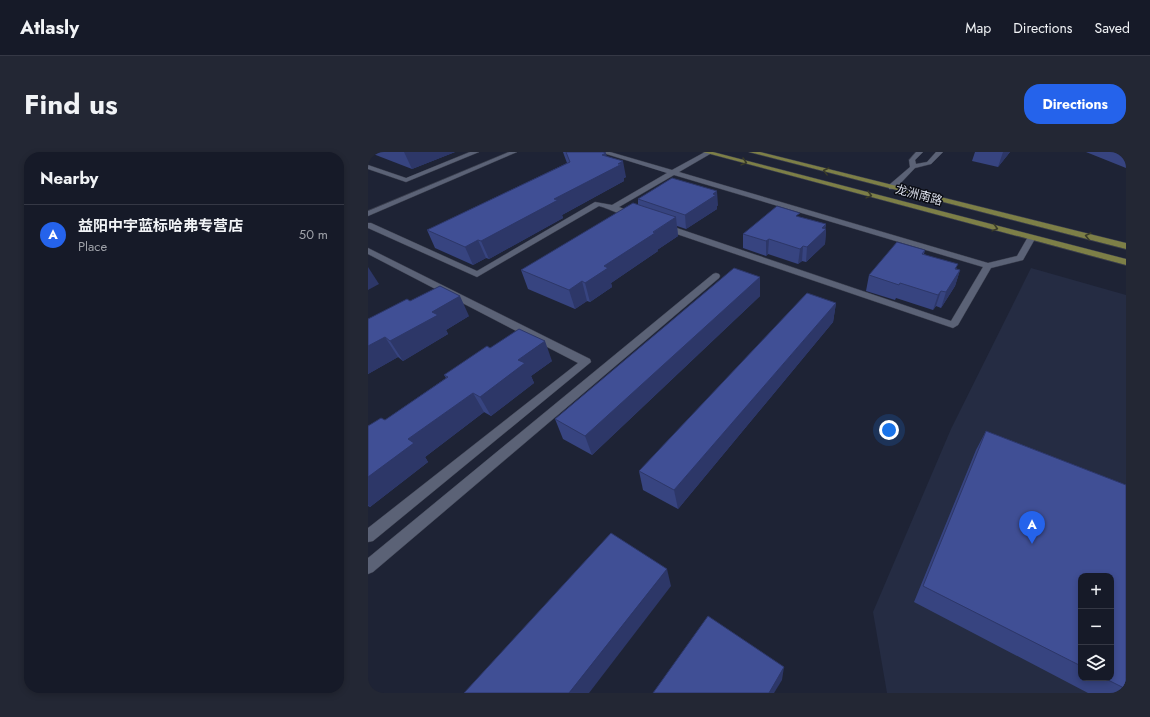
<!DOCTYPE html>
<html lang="en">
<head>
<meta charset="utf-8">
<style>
  body { margin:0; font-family:Jost,"Noto Sans SC",sans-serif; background:#232734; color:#f1f3f6 }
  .controls { position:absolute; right:12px; bottom:12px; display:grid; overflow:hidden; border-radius:8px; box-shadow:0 2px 6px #0003 }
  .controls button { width:36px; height:36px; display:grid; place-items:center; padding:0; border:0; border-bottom:1px solid #353845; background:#161a28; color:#f1f3f6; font:20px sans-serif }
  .you { position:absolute; left:521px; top:278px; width:14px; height:14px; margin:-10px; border:3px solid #fff; border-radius:50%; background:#1a73e8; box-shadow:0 0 0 6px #1a73e833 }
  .badge { display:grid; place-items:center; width:26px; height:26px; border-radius:50%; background:#2563eb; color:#fff; font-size:13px; font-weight:700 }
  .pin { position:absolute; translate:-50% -33px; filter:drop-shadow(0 1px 2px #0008) }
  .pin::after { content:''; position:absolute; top:21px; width:14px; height:12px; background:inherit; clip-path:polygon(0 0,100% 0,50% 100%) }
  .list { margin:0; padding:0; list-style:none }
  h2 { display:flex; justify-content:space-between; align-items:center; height:52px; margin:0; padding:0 16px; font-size:17px }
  h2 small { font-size:13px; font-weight:400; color:#9ea1a8 }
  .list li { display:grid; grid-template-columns:26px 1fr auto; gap:12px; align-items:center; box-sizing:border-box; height:60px; padding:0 16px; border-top:1px solid #353845 }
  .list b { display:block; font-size:15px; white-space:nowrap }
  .list p { margin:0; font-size:13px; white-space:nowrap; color:#9ea1a8 }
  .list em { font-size:13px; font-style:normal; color:#9ea1a8 }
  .icon { flex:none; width:22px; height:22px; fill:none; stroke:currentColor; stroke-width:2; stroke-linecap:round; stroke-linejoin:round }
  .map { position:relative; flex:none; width:758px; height:541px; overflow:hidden; border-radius:16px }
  header { display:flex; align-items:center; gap:24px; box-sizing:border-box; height:56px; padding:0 20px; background:#161a28; border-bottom:1px solid #353845 }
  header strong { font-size:19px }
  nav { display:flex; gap:22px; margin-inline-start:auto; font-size:14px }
  .intro { display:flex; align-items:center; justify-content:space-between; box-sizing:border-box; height:96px; padding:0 24px }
  h1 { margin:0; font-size:28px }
  .button { padding:10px 18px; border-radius:16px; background:#2563eb; color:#fff; font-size:14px; font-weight:700 }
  main { display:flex; gap:24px; padding:0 24px }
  aside { flex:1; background:#161a28; border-radius:16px; box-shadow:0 2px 6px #0003 }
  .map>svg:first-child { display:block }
  .built { fill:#252c43; fill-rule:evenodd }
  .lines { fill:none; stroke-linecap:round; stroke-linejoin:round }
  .minor-casing { stroke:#3a3e4d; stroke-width:1 }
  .major-casing { stroke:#3a3e4d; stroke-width:1 }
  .minor { fill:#5b6276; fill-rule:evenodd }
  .major { fill:#7d7f47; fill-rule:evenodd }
  .wall { fill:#374480; fill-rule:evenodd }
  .shaded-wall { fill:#2d3768 }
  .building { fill:#404f95; stroke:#2d3768 }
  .oneway { stroke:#393b29 }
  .labels { text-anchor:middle; stroke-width:3; stroke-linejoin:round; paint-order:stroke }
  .far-street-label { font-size:12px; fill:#d8dce8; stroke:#0b0d15 }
</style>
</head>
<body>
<header>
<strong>Atlasly</strong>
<nav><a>Map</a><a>Directions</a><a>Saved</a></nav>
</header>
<div class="intro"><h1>Find us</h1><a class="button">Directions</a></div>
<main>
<aside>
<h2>Nearby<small></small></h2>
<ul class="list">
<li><span class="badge">A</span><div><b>益阳中宇蓝标哈弗专营店</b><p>Place</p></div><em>50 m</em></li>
</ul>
</aside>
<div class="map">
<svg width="758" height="541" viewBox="0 0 758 541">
  <rect width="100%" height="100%" fill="#1e2335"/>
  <path class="built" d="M 663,116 L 758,143 L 758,541 L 519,541 L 505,460 L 583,277 ZM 713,424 L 743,424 L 743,526 L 713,526 Z"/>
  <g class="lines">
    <g class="minor-casing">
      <g id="minor">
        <polygon points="102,0 111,0 38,30 0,17 0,13 38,26"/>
        <polygon points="141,0 149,0 0,64 0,59"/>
        <path d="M 232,0 L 242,0 L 304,18 L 337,0 L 343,0 L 342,2 L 311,20 L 620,111 L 649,104 L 661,83 L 664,83 L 668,85 L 655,108 L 623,116 L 590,173 L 585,176 L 291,76 L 290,74 L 294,72 L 297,72 L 583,169 L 615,115 L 306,23 L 251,55 L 269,62 L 269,66 C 260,67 242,57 231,54 L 109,125 L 0,76 L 0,71 L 3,71 L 109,119 L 227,50 L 244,53 L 299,21 Z"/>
        <polygon points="548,0 555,0 547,8 548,12 559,10 568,0 575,0 563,12 547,16 527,37 521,37 521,33 542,15 541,8"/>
        <polygon points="0,96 222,207 223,210 5,389 0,390 0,376 210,211 0,102"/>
        <polygon points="348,121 351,122 352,124 351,126 5,420 0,422 0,406 345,122"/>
      </g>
    </g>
    <g class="major-casing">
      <g id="major">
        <polygon points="335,0 345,0 758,107 758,113"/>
        <polygon points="381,0 392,0 758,91 758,97"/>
      </g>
    </g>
    <use href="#minor" class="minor"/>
    <use href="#major" class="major"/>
  </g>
  <g class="wall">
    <polygon points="0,0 87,0 44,17"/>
    <polygon points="195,0 235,0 258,25 256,26 256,29 194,63 195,66 121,107 118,106 105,113 67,96 59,78 199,11 196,3"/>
    <polygon points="607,0 642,0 630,15 604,9"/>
    <polygon points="718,0 758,0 758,16"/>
    <polygon points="270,47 350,53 349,54 349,57 318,77 309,74 310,84 289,98 290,99 243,131 244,135 222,150 219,149 207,157 160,137 153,118 270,53"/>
    <polygon points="432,65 458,72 457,77 458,77 457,92 438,110 434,109 430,112 400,102 398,104 375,96 375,82"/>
    <polygon points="557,98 556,102 592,118 587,134 573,156 568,154 565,158 528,146 527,148 498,139 501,123"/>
    <polygon points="392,125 392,144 224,303 195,287 187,267"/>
    <polygon points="468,151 465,170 310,357 275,338 271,319"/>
    <polygon points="101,164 78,178 80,182 35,209 30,205 0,222 0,167"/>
    <polygon points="122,196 184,209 163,224 166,231 123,264 116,260 57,305 60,310 2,355 0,354 0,274 17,268 78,226 76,223"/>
    <path d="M 618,279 L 758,333 L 758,541 L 720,541 L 546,450 L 608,298 ZM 713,424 L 743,526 L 713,526 Z"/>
  </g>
  <g class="shaded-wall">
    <polygon points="36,0 87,0 44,17"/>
    <polygon points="635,0 642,0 630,15"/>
    <polygon points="238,1 241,17 234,3"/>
    <polygon points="255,9 258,25 256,26 256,29 194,63 195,66 121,107 113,89 186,47"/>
    <polygon points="349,39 350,53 349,54 349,57 318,77 317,63"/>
    <polygon points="308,65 310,84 289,98 290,99 243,131 244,135 222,150 217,131 236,114"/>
    <polygon points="458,72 457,78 458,77 457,92 438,110 439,95 454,76"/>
    <polygon points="401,87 400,102 398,104 398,89"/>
    <polygon points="110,88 118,106 105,113 97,95"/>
    <polygon points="435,94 434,109 430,112 432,97"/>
    <polygon points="0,115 11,132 0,138"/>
    <polygon points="592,118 587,134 573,156 578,140"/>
    <polygon points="392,125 392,144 224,303 217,284"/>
    <polygon points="214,129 219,149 207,157 201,138"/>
    <polygon points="573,139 568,154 565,158 570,143"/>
    <polygon points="92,144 101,164 78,178 80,182 35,209 22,189 64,160"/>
    <polygon points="468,151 465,170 310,357 306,338"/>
    <polygon points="17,185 30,205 0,222 0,194"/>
    <polygon points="177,189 184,209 163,224 166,231 123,264 112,245 150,208"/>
    <polygon points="105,241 116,260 57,305 60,310 2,355 0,353 0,325 40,287"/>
    <polygon points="299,417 303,434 221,541 201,541"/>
    <polygon points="416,515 414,528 406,541 401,541"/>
  </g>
  <g class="building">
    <polygon points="198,0 235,0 238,1 234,3 255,9 250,12 254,12 186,47 190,48 113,89 110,88 97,95 59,78 202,10"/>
    <polygon points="304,26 349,39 345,42 348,43 317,63 270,47"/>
    <polygon points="265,51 308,65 285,80 287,81 236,114 240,116 217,131 214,129 201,138 153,118"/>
    <polygon points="409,54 432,61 428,64 458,72 454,76 458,77 439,95 435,94 432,97 401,87 398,89 375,82"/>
    <polygon points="529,90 557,98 554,102 590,112 587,117 592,118 578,140 573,139 570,143 532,131 531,133 501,123"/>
    <polygon points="366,116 392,125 217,284 187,267"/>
    <polygon points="72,134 92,144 64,160 70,163 22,189 17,185 0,194 0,167 39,147 42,149"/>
    <polygon points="439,141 468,151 306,338 271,319"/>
    <polygon points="151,177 177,189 150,208 157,211 112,245 105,241 40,287 46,291 0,325 0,274 13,266 17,268 80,225 76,223 119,194 122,196"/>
    <polygon points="618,279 758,333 758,537 736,526 743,526 743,424 713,424 713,514 555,434"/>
    <polygon points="243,381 299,417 201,541 96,541"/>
    <polygon points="340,464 416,515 401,541 285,541"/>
  </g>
  <defs><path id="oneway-chevron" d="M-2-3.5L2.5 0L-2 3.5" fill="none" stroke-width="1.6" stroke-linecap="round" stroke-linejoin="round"/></defs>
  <g class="oneway">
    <use href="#oneway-chevron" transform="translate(376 10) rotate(15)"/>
    <use href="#oneway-chevron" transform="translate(458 19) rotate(-166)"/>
    <use href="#oneway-chevron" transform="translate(501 43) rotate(15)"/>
    <use href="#oneway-chevron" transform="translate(627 76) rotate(15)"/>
    <use href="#oneway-chevron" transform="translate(720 84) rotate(-166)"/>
  </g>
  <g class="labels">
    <g class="far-street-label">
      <text transform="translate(551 43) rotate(15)" y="4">龙洲南路</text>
    </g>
  </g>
</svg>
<div class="controls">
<button>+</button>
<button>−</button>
<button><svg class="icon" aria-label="layers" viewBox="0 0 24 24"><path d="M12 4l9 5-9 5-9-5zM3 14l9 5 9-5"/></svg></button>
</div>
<div class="you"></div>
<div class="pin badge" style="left:664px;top:392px">A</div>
</div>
</main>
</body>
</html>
